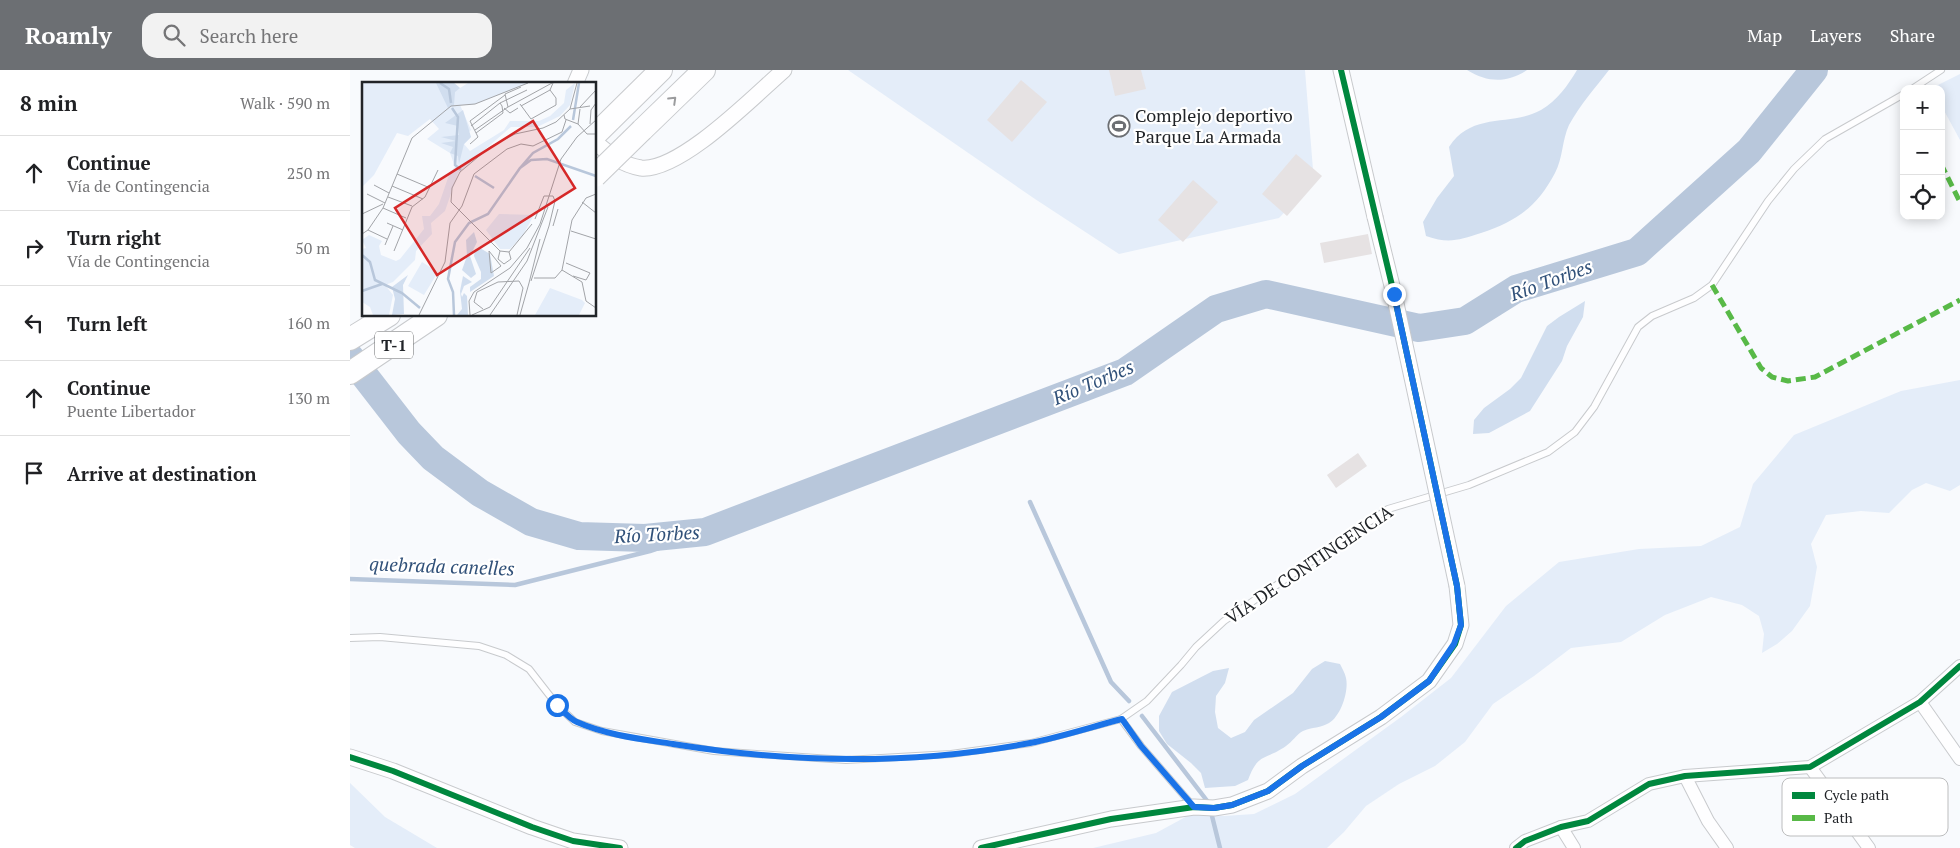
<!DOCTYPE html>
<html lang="en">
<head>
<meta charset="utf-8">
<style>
  body { margin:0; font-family:"PT Serif",serif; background:#f2f2f2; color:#202124 }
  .controls { position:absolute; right:15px; top:15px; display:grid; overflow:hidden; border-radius:10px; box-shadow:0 2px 12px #0003 }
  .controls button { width:45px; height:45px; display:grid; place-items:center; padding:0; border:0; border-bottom:1px solid #e0e0e0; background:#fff; color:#202124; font:25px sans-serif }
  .stop { position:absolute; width:15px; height:15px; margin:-11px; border:4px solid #1a73e8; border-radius:50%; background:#fff }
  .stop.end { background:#1a73e8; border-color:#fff; box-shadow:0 1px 5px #0008 }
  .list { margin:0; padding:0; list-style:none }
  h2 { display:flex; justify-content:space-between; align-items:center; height:65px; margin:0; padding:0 20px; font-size:21px }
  h2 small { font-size:16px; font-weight:400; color:#757577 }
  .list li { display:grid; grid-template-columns:32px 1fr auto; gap:15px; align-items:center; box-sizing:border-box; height:75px; padding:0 20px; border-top:1px solid #e0e0e0 }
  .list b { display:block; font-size:19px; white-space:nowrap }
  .list p { margin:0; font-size:16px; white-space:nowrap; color:#757577 }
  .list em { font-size:16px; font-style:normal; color:#757577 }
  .icon { flex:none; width:28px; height:28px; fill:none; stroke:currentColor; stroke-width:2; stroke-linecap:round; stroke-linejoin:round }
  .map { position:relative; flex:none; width:1610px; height:778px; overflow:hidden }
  header { display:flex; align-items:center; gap:30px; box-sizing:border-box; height:70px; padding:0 25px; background:#6c6f73; color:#fff }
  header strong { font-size:24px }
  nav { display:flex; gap:28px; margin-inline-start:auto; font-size:18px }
  .search { width:350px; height:45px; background:#f2f2f2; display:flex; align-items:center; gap:12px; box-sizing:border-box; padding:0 18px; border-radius:15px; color:#757577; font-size:19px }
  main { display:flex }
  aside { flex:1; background:#fff }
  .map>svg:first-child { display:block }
  .green { fill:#e4edf9 }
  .forest { fill:#d1deef }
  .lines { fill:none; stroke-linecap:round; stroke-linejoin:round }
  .stream { stroke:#b8c7db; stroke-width:4.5 }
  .river { stroke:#b8c7db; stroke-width:28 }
  .building { fill:#e6e2e3 }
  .service-casing { stroke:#c8cacd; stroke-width:8 }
  .minor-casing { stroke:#c8cacd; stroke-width:14 }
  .tertiary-casing { stroke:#c8cacd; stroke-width:17 }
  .motorway-casing { stroke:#c8cacd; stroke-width:24 }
  .service { stroke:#fefeff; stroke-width:6 }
  .minor { stroke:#fefeff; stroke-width:12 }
  .tertiary { stroke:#fefeff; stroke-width:15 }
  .motorway { stroke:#fefeff; stroke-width:22 }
  .tertiary-bridge-casing { stroke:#c8cacd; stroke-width:17; stroke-linecap:butt }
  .motorway-bridge-casing { stroke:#c8cacd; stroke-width:24; stroke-linecap:butt }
  .tertiary-bridge { stroke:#fefeff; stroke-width:15 }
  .motorway-bridge { stroke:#fefeff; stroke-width:22 }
  .quiet { stroke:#58b947; stroke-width:5; stroke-dasharray:10 5; stroke-linecap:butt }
  .cycleway-casing { stroke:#fff; stroke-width:9 }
  .cycleway { stroke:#00873e; stroke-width:6 }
  .oneway { stroke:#9b9c9e }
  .route { stroke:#1a73e8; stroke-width:6 }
  .labels { text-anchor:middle; stroke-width:4.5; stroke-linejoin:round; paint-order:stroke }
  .shield { fill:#fff; stroke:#646668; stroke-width:1 }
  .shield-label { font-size:16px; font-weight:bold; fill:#212428 }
  .poi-label { font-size:18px; fill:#212428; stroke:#fff; text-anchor:start }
  .street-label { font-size:18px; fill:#212428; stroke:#fff }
  .water-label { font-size:19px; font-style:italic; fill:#315179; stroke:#fff }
  .inset-river { fill:none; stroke:#b8c7db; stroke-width:2.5 }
  .inset-road { fill:none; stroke:#a2a4a8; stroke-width:1 }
  .view { fill:#d62828; fill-opacity:0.15; stroke:#d62828; stroke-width:2.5 }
  .inset-edge { fill:none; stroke:#212428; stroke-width:2.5 }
  .key { fill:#fff; stroke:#bcbdbe; stroke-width:1 }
  .key-label { font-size:14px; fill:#212428 }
</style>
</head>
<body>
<header>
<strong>Roamly</strong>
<div class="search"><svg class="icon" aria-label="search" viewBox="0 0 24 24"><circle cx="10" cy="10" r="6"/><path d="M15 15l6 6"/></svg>Search here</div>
<nav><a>Map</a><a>Layers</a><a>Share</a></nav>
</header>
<main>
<aside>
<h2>8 min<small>Walk · 590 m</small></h2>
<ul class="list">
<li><svg class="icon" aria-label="ahead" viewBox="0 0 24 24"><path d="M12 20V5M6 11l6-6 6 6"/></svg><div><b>Continue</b><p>Vía de Contingencia</p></div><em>250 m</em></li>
<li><svg class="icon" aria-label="right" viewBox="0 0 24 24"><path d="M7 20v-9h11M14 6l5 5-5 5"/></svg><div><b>Turn right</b><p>Vía de Contingencia</p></div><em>50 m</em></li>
<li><svg class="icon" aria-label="left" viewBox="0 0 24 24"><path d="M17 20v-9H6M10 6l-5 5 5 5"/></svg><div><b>Turn left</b></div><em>160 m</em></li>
<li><svg class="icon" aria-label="ahead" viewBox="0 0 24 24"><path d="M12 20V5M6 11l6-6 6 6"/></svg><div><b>Continue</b><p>Puente Libertador</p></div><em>130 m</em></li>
<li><svg class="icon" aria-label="arrive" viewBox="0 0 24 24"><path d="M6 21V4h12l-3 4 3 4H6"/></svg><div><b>Arrive at destination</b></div></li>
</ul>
</aside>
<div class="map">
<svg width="1610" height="778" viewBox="0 0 1610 778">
  <rect width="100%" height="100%" fill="#f8fafd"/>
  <g class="green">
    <polygon points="498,0 955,0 964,112 929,148 769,184 685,129"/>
    <polygon points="1610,4 1610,70 1591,35 1591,19 1582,18"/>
    <polygon points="1610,310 1610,415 1600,421 1576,413 1562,420 1539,443 1511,441 1476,445 1461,474 1467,497 1460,536 1442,561 1427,574 1412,583 1414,564 1409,546 1392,535 1361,527 1315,545 1271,572 1221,578 1184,606 1143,634 1115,672 1085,696 1049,714 1016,736 994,762 977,778 743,778 806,763 841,744 874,746 904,744 945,724 1051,647 1101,608 1156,536 1209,492 1289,479 1351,476 1390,457 1403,414 1444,365 1551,321"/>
    <polygon points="0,713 35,747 87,778 5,778 0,775"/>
  </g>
  <g class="forest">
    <path d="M 1117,0 L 1177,0 C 1157,13 1138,13 1117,0 Z"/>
    <path d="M 1227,0 L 1259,0 C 1245,18 1230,35 1219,55 C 1212,70 1213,88 1205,103 C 1187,137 1167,151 1131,163 C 1109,170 1099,174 1076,166 L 1073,152 L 1087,128 L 1104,106 L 1099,77 C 1122,41 1161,57 1191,40 C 1207,31 1218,15 1227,0 Z"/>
    <polygon points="1235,231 1233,247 1217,276 1212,291 1180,341 1139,363 1123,364 1124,350 1134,338 1160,319 1171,308 1197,256 1209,247"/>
    <path d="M 975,591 L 990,594 C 992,598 995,603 996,608 C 999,621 991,646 979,653 C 971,658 962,657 953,661 C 947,664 942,672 936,676 C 915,691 909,681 898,710 L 885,716 L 855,718 L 851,703 L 841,693 L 817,674 L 809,661 L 809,646 L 822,622 L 863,601 L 879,598 L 875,613 L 866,626 L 865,642 L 868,658 L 881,668 L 895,662 L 904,650 L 943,623 L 962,599 Z"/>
  </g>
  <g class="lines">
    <g class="stream">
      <polyline points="680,432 761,612 779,631"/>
      <polyline points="0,509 165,515 300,481 355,462"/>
      <polyline points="792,646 858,732"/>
      <polyline points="861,742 870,778"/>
    </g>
    <polyline class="river" points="0,287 59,363 83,388 130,423 181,452 229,466 295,468 355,462 775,302 866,239 916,224 1069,258 1115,251 1166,219 1287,182 1399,81 1464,0"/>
  </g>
  <g class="building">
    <polygon points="759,0 791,0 796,19 765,26"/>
    <polygon points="671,10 697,32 662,72 637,50"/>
    <polygon points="946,84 972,106 937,146 912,124"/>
    <polygon points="843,110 868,132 833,172 808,150"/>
    <polygon points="1018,164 1022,184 974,193 970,173"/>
    <polygon points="1008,383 1017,396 986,418 977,405"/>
  </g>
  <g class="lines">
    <g class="service-casing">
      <g id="service">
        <polyline points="1562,19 1591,0"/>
        <polyline points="0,568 30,567 129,576 156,585 179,599 207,635 225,652 252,661 364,681 496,690 601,684 681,673 771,649 797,631 831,595 846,577 874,551 1038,439 1119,415 1198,382 1225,362 1244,337 1288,257 1302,246 1344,228 1362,215 1418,131 1444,99 1475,69 1554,24"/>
        <polyline points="771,649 791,676 843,736"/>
      </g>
    </g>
    <g class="minor-casing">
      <g id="minor">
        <polyline points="1570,632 1610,689"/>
        <polyline points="1460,697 1519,778"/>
        <polyline points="1335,706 1358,751 1377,778"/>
        <polyline points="1211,757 1224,778"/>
        <polyline points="1166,778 1175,771 1211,757 1238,751 1299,714 1335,706 1460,697 1570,632 1610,596"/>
      </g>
    </g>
    <g class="tertiary-casing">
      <g id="tertiary">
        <polyline points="991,0 1025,147"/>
        <polyline points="225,14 231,0"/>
        <path d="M 245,72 C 259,84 272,95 291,98 C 330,102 404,26 434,0"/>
        <polyline points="0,687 43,701 182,757 223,771 270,778"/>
        <polyline points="631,778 761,749 844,737 864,738 882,735 918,721 952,696 1031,647 1079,611 1105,574 1111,555 1107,516"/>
      </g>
    </g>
    <g class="motorway-casing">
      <g id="motorway">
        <polyline points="292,60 354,0"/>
        <polyline points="245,65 311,0"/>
        <polyline points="0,269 39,245"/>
        <polyline points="0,303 86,245"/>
      </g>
    </g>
    <use href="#service" class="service"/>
    <use href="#minor" class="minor"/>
    <use href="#tertiary" class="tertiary"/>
    <use href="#motorway" class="motorway"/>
    <g class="tertiary-bridge-casing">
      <polyline id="tertiary-bridge" points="1025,147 1044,224 1107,516"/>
    </g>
    <g class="motorway-bridge-casing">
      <polyline id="motorway-bridge" points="245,106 292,60"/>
    </g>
    <use href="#tertiary-bridge" class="tertiary-bridge"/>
    <use href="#motorway-bridge" class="motorway-bridge"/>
    <g class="quiet">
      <polyline points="1591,94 1610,132"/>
      <polyline points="1362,215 1411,298 1422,307 1438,311 1465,307 1610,230"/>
    </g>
    <g class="cycleway-casing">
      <g id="cycleway">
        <polyline points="0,687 43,701 182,757 223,771 270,778"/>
        <polyline points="631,778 761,749 844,737 864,738 882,735 918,721 952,696 1031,647 1079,611 1105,574 1111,555 1107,516 1044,224 991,0"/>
        <polyline points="1166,778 1175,771 1211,757 1238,751 1299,714 1335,706 1460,697 1570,632 1610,596"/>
      </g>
    </g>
    <use href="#cycleway" class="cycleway"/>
  </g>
  <defs><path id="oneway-chevron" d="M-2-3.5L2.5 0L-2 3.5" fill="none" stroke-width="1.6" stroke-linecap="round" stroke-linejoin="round" transform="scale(1.25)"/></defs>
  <use class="oneway" href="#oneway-chevron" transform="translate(323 30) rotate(-44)"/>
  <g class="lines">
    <path class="route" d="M 207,635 C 213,641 220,649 227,652 C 256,665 291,669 323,674 C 440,693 563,695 680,673 C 711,667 741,657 772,649 L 791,676 L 844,737 L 864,738 L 882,735 L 918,721 L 952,696 L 1031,647 L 1079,611 L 1104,574 L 1111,555 L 1107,516 L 1044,224"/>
  </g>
  <defs>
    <g id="stadium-ring" transform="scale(1.125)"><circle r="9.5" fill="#fff" stroke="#6c6f73" stroke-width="1.5"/><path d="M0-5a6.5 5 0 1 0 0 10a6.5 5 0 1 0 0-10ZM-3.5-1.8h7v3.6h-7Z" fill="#6c6f73"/></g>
  </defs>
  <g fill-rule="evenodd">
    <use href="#stadium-ring" x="769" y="56"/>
  </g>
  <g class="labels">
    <rect class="shield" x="25" y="261.5" width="38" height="27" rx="4"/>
    <g class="shield-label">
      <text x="44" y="281">T-1</text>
    </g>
    <g class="poi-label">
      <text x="785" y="52">Complejo deportivo<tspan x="785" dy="21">Parque La Armada</tspan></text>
    </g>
    <g class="street-label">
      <text transform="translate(959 495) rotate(-34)" y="6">VÍA DE CONTINGENCIA</text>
    </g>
    <g class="water-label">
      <text transform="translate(1201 210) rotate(-20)" y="7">Río Torbes</text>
      <text transform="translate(743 312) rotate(-23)" y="7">Río Torbes</text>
      <text transform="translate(307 464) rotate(-3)" y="7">Río Torbes</text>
      <text transform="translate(92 496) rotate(2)" y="7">quebrada canelles</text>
    </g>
  </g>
  <g transform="translate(12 12)">
    <rect width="234" height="234" fill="#f8fafd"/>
    <path d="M 0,1 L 92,1 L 98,6 L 106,1 L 166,1 L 113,22 L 98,23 L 109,48 L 106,51 L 109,55 L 102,62 L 108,69 L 142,48 L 148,39 L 177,39 L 188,34 L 202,21 L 204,8 L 213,1 L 208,23 L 198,34 L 175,45 L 149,45 L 96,91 L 83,129 L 69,141 L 70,152 L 54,169 L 53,178 L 31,200 L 23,203 L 31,213 L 27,233 L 11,233 L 8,225 L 0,220 L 0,167 L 4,166 L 0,158 L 7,153 L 20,159 L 17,164 L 19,173 L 34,179 L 38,177 L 62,147 L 60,134 L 68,134 L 77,122 L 88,90 L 93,85 L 88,71 L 65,57 L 77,47 L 68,37 L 46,54 L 35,51 L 12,93 L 0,105 ZM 137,132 L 172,133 L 161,153 L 148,167 L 138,167 L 124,148 ZM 60,180 L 76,190 L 62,213 L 46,204 ZM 188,206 L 220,218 L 223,221 L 217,233 L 173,233 Z" fill="#e4edf9"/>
    <path d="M 74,1 L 92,1 L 98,6 L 93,10 L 92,23 L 86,26 ZM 101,28 L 109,55 L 102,62 L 97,82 L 96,74 L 88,71 L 91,65 L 79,61 L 94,59 L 79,55 L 97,53 L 96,44 L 83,41 ZM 112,150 L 115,160 L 108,174 L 114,192 L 109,196 L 100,188 L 105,174 L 104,158 ZM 118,166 L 128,172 L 132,194 L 108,210 L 108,205 L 119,197 L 119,190 L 112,174 L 113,168 ZM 46,193 L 41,203 L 42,232 L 30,233 L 33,217 L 30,205 ZM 101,194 L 110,200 L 102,204 L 99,212 L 100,215 L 102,211 L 105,214 L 106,233 L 95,233 L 100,227 L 98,209 Z" fill="#d1deef"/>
    <path class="inset-river" d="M 78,1 L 87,7 L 89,21M 90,26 L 96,35 L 93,83 L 99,88M 211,38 L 217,1M 158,86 L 171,71 L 196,57 L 209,44M 113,94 L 132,106M 0,173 L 8,180 L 13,198 L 40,211 L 58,226M 0,209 L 20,202M 92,233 L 91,210 L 86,197 L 93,160 L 107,141 L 126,132 L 158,86 L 169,78 L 185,77 L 234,94"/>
    <path class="inset-road" d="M 159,5 L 143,12 L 146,25 L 190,1M 138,21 L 165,8M 158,22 L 169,37 L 194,23 L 194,16 L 188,8 L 191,1M 159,24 L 188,8M 218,25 L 234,8M 142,26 L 148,31 L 156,26M 208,27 L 228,24M 202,33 L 203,37 L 216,42 L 225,52 L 234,52M 216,42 L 218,27M 228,42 L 229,28 L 234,21M 109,44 L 138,21 L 140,24 L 141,31 L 114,51M 113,48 L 146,25M 108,62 L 116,55 L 108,39 L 143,13M 35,92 L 68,106M 12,103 L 27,111M 30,104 L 61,117M 5,112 L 23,121M 26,115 L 50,124M 220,120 L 234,131M 21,126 L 44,136M 0,132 L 21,122M 25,141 L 41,148M 191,144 L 196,127M 6,148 L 25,157M 209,149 L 234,157M 0,152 L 6,148 L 21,126 L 50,56 L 89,24 L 113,22 L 166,1M 23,163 L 31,144M 32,169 L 50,125 L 63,115 L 76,88M 127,169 L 139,184 L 129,191M 127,169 L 129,191M 138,169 L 136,177 L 142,182 L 149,177 L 147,170M 147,170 L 138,169 L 89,120 L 90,106 L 98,90 L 128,65 L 153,52 L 181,46 L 194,40 L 208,27 L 215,1M 147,170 L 170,142M 204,181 L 228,191 L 224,198 L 211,194M 200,188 L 210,138 L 224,116 L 234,112M 172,196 L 193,196 L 200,188 L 220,200 L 224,219 L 234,226M 169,199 L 187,144 L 193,119 L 191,114 L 182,114 L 173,137M 167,201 L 178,157M 121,227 L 112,220 L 115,210 L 136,200 L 157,199 L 161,206 L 155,233M 57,233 L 83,180 L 88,141 L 100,124 L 112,92 L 145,67 L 159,62 L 171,64 L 200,50 L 204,38M 108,233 L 107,219 L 112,210 L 148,186 L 165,166 L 178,142 L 199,77 L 215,55 L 234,38M 110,233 L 128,225 L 168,166M 128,233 L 165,179 L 186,125M 158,233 L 167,201"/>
    <path class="view" d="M 171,39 L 213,106 L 75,193 L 33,126 Z"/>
    <rect width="234" height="234" class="inset-edge"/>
  </g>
  <rect x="1432" y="708" width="166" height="58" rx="8" class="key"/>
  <rect x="1442" y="722" width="23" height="7" fill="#00873e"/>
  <rect x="1442" y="745" width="23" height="6" fill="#58b947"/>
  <g class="key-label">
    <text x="1474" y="730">Cycle path</text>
    <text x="1474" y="753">Path</text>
  </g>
</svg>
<div class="controls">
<button>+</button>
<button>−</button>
<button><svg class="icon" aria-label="locate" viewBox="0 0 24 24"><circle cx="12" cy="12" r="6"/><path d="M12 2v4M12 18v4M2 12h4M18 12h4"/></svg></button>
</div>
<div class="stop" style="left:207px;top:635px"></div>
<div class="stop end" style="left:1044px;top:224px"></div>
</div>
</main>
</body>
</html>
